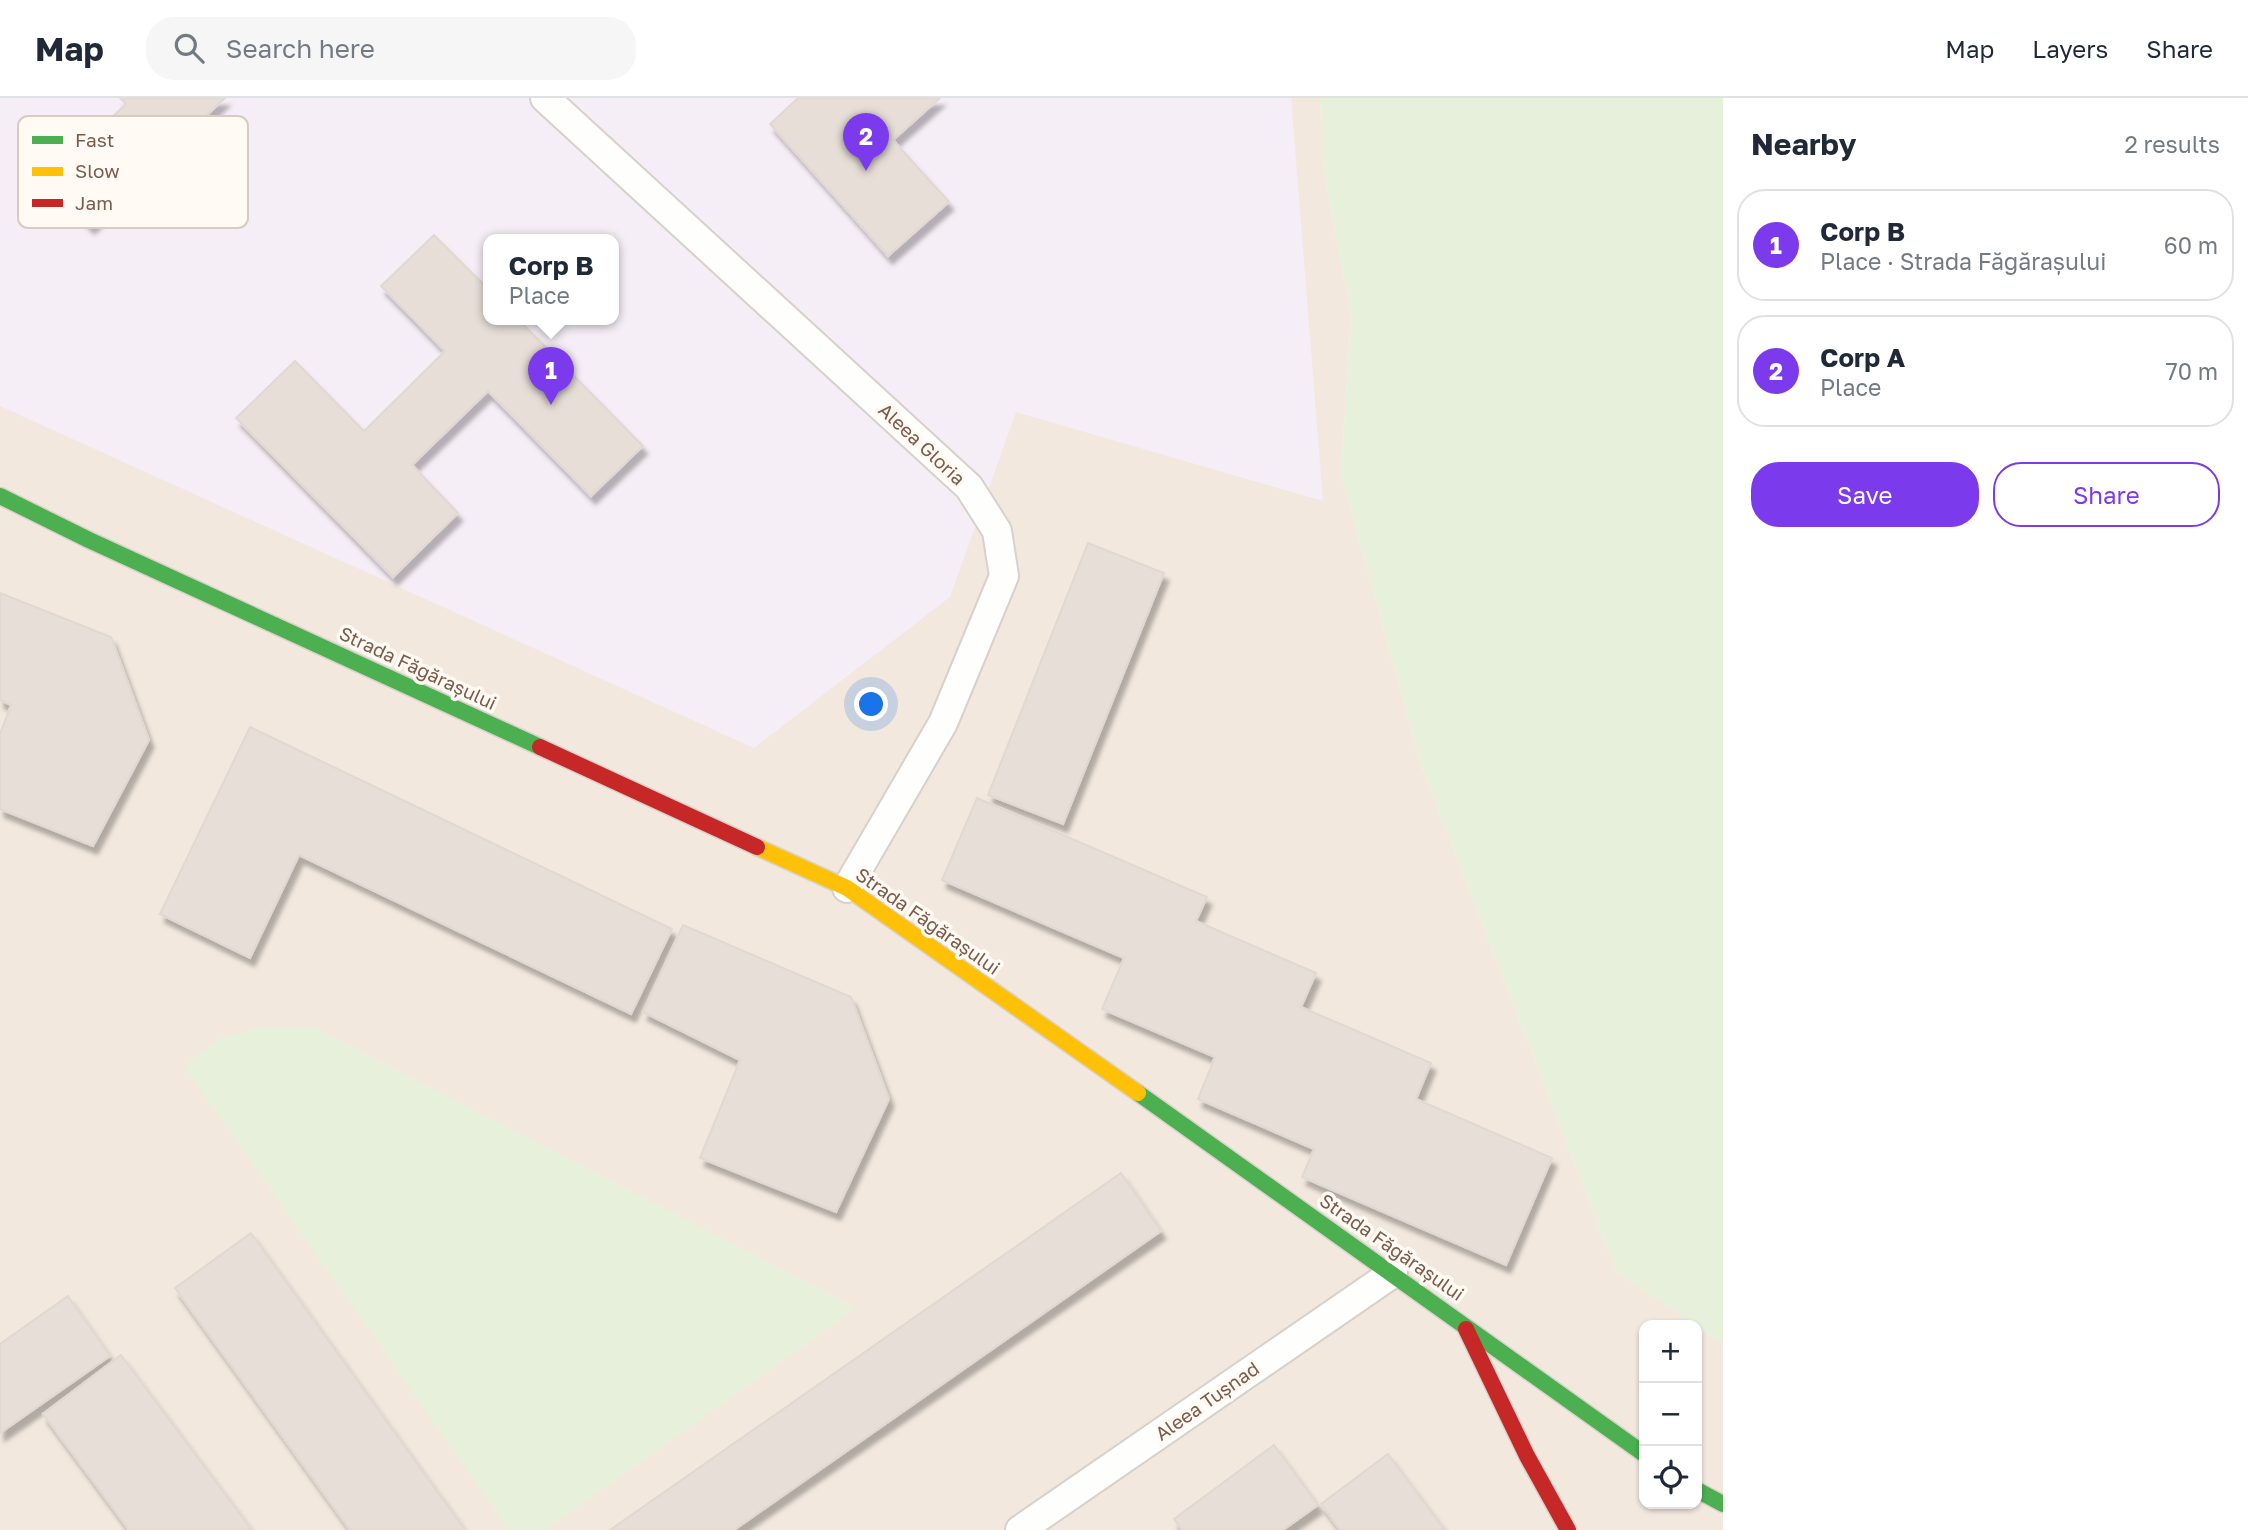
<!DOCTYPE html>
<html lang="en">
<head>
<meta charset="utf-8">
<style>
  body { margin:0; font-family:"Golos Text",sans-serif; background:#f6f6f7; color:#1f2937 }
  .controls { position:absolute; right:21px; bottom:21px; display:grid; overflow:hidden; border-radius:14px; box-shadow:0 2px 5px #0004 }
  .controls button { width:63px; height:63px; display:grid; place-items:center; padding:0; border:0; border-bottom:2px solid #e0e1e3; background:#fff; color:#1f2937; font:35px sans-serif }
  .you { position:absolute; left:872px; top:607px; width:24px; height:24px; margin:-18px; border:5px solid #fff; border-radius:50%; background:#1a73e8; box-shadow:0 0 0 10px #1a73e833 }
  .badge { display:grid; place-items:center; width:46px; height:46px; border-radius:50%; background:#7c3aed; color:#fff; font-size:23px; font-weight:700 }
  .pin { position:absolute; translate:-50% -58px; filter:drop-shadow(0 2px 4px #0008) }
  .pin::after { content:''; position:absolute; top:37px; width:24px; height:21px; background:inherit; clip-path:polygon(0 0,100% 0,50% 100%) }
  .popup { position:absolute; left:483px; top:136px; width:136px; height:91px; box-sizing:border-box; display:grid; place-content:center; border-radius:14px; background:#fff; filter:drop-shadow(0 2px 5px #0005); font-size:23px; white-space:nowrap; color:#747a83 }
  .popup b { font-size:26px; color:#1f2937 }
  .popup::after { content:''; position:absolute; left:50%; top:100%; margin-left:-14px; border:14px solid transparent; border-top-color:#fff }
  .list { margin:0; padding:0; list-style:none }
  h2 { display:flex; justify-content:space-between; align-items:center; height:91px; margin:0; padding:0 28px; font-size:30px }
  h2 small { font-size:23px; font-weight:400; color:#747a83 }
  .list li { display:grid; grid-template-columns:46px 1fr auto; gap:21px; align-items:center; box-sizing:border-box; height:112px; margin:0 14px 14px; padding:0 14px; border:2px solid #e0e1e3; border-radius:28px }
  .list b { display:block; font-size:26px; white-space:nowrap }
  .list p { margin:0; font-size:23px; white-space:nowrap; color:#747a83 }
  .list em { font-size:23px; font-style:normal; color:#747a83 }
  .actions { display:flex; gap:14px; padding:21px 28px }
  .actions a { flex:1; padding:16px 0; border:2px solid #7c3aed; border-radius:28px; text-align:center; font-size:24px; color:#7c3aed }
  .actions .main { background:#7c3aed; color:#fff }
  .icon { flex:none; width:38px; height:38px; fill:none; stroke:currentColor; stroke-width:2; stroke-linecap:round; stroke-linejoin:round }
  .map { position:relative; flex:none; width:1723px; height:1432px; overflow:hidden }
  header { display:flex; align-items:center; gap:42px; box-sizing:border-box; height:98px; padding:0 35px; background:#fff; border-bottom:2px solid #e0e1e3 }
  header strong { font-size:33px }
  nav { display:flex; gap:38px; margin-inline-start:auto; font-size:24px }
  .search { width:490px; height:63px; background:#f6f6f7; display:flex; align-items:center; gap:18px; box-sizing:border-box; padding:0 24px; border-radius:28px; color:#747a83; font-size:26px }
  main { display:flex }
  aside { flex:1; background:#fff }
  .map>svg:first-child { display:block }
  .residential { fill:#f2e8de; fill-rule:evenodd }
  .education { fill:#f6eef6; fill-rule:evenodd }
  .green { fill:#e7f0db }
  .building { fill:#e6ded7; stroke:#e2d8d2; stroke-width:2; filter:url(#shadow) }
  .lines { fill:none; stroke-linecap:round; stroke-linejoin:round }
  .lane-casing { stroke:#d7d1cb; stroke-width:32 }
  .fast-casing { stroke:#d9d2cb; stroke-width:19 }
  .slow-casing { stroke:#d9d2cb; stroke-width:19 }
  .jam-casing { stroke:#d9d2cb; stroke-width:19 }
  .lane { stroke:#fefefd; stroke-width:28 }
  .fast { stroke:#4caf50; stroke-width:16 }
  .slow { stroke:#ffc107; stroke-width:16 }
  .jam { stroke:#c62828; stroke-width:16 }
  .labels { text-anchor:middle; stroke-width:7; stroke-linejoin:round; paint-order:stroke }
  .street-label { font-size:19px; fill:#7a5c4d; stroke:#fffaf3 }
  .key { fill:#fffaf3; stroke:#d7cbc1; stroke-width:2 }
  .key-label { font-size:19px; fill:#7a5c4d }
</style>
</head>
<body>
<header>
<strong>Map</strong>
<div class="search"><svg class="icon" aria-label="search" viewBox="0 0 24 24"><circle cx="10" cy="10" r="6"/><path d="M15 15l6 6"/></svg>Search here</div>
<nav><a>Map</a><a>Layers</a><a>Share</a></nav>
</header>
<main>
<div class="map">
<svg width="1723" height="1432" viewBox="0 0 1723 1432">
  <defs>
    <filter id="shadow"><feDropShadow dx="4.5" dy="8" stdDeviation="2" flood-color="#0004"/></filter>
  </defs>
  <rect width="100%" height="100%" fill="#f9f5f0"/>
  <path class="residential" d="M 0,0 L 1320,0 L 1322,61 L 1351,217 L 1341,375 L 1421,667 L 1616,1173 L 1696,1227 L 1644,1227 L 1644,1406 L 1697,1406 L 1697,1228 L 1723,1246 L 1723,1432 L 0,1432 ZM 488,141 L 614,141 L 614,221 L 488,221 Z"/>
  <path class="education" d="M 0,0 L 1291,0 L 1323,403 L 1016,314 L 950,499 L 754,650 L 0,308 ZM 488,141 L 614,141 L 614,221 L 488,221 Z"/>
  <g class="green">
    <polygon points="1320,0 1723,0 1723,1246 1616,1173 1421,667 1341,375 1351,217 1322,61"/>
    <polygon points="265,929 314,929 857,1210 546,1432 509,1432 184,968 220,940"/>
  </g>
  <g class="building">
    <polygon points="120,0 225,0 90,128 46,82 126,6"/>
    <polygon points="798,0 940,0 893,42 949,104 888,158 770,26"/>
    <polygon points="434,137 488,191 488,221 518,221 643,348 591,398 488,293 412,367 458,415 393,479 236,320 295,263 364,333 445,253 381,188"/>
    <polygon points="1088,445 1164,475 1063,726 988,697"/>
    <polygon points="0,495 111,539 149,642 93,748 0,711 0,636 11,607 0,602"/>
    <polygon points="250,629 672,831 631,916 299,757 250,860 160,816"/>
    <polygon points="977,700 1207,799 1196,823 1316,875 1301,909 1431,965 1416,1001 1552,1060 1506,1167 1302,1079 1314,1051 1198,1001 1215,959 1102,911 1124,860 942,782"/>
    <polygon points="683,827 851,899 889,1001 836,1114 700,1060 740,962 643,914"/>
    <polygon points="1121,1075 1161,1133 734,1432 610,1432"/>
    <polygon points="251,1135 465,1432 350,1432 175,1190"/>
    <polygon points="68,1198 110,1258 0,1335 0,1246"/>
    <polygon points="121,1257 252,1432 129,1432 43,1316"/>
    <polygon points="1274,1347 1318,1407 1283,1432 1182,1432 1174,1421"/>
    <polygon points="1388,1356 1445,1432 1340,1432 1321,1406"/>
  </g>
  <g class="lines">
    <g class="lane-casing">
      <g id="lane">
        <polyline points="545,0 969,389 997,433 1004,478 943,625 847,790"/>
        <polyline points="1020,1432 1393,1175"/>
      </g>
    </g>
    <g class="fast-casing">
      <g id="fast">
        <polyline points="0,398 89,442 540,649"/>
        <polyline points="1138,995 1644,1356"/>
        <polyline points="1697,1392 1723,1406"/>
      </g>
    </g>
    <g class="slow-casing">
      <polyline id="slow" points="757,749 847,790 1138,995"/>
    </g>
    <g class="jam-casing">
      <g id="jam">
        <polyline points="540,649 757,749"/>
        <polyline points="1466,1231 1527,1358 1568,1432"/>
      </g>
    </g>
    <use href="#lane" class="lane"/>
    <use href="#fast" class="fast"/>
    <use href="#slow" class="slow"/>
    <use href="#jam" class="jam"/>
  </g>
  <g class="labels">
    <g class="street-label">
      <text transform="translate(922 346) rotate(43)" y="7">Aleea Gloria</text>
      <text transform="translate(418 570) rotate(25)" y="7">Strada Făgărașului</text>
      <text transform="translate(928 823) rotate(35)" y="7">Strada Făgărașului</text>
      <text transform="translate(1392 1149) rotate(35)" y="7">Strada Făgărașului</text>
      <text transform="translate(1207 1303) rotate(-35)" y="7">Aleea Tușnad</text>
    </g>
  </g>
  <rect x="18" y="18" width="230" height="112" rx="10" class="key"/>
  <rect x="32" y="38" width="31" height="8" fill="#4caf50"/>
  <rect x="32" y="69" width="31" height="9" fill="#ffc107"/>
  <rect x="32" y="101" width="31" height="8" fill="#c62828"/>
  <g class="key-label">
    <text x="75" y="49">Fast</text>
    <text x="75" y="80">Slow</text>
    <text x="75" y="112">Jam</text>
  </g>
</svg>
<div class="controls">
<button>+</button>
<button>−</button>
<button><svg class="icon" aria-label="locate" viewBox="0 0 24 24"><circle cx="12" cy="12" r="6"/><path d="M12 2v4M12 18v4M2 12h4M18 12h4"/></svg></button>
</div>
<div class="you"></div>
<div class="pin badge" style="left:551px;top:307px">1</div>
<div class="popup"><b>Corp B</b>Place</div>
<div class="pin badge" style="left:866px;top:73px">2</div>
</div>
<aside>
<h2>Nearby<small>2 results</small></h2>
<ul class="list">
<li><span class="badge">1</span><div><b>Corp B</b><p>Place · Strada Făgărașului</p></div><em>60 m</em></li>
<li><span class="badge">2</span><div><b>Corp A</b><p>Place</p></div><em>70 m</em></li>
</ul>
<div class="actions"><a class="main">Save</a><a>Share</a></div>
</aside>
</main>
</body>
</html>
